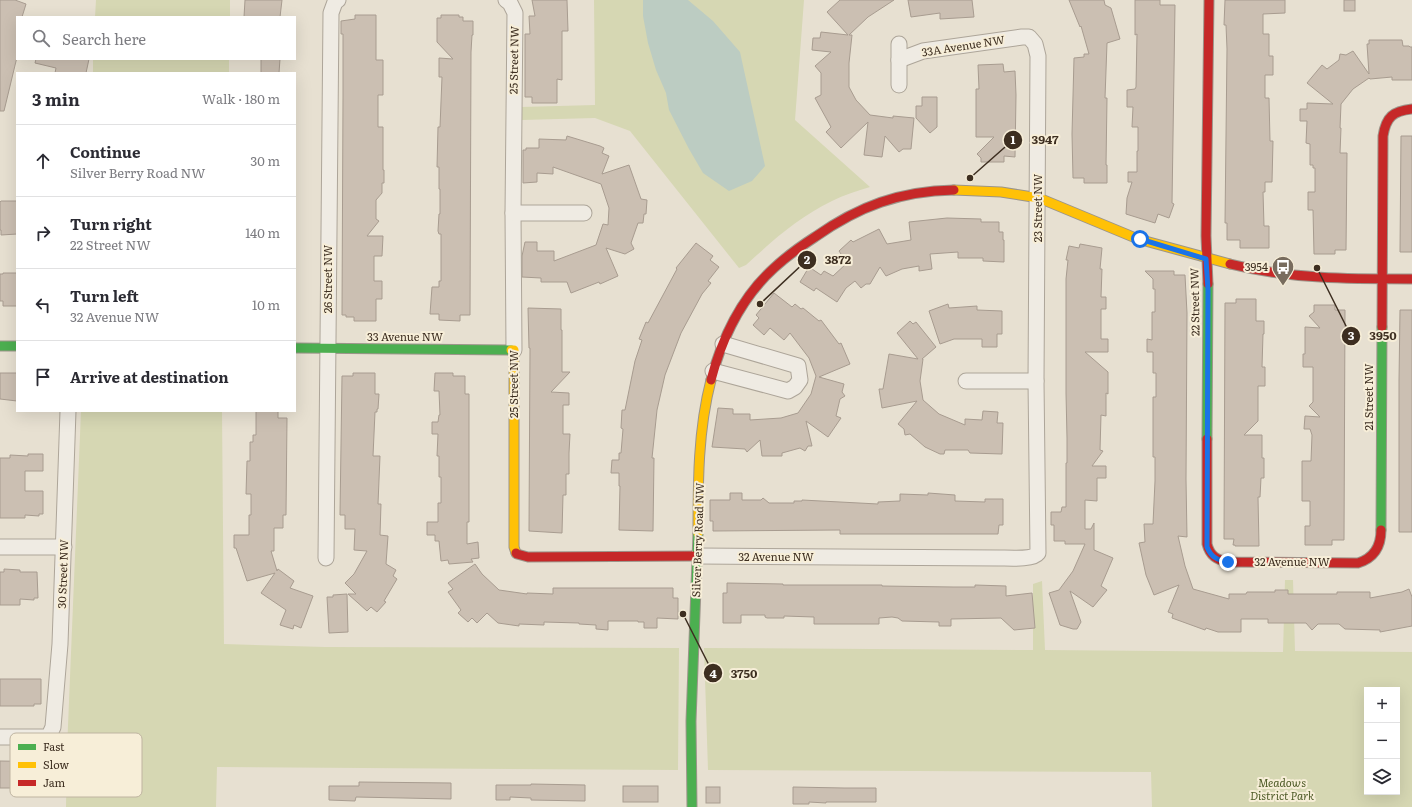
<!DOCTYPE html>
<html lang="en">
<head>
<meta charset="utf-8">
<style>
  body { margin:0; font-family:Literata,serif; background:#f7f7f7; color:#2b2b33 }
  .controls { position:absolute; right:12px; bottom:12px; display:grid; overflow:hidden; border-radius:0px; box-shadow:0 4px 16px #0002 }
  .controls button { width:36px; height:36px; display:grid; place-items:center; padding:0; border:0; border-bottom:1px solid #e1e1e2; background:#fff; color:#2b2b33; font:20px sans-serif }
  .stop { position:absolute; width:12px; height:12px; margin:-9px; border:3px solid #1a73e8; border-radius:50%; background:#fff }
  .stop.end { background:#1a73e8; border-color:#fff; box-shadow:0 1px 4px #0008 }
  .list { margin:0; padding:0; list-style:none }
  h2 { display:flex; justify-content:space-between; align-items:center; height:52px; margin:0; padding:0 16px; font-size:17px }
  h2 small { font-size:13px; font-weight:400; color:#7c7c81 }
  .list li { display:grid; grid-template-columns:26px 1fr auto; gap:12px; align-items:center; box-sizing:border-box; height:72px; padding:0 16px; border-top:1px solid #e1e1e2 }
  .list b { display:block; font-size:15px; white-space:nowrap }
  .list p { margin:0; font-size:13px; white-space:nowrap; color:#7c7c81 }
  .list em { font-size:13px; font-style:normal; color:#7c7c81 }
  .icon { flex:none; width:22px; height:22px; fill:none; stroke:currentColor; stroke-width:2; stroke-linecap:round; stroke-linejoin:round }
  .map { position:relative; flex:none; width:1412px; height:807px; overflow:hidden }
  .search { position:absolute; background:#fff; box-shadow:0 4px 16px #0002; left:16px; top:16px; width:280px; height:44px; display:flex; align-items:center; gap:10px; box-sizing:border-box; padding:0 14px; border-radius:0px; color:#7c7c81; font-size:15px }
  .panel { position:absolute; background:#fff; box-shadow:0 4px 16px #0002; left:16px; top:72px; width:280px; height:340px; border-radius:0px }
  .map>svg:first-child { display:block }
  .green { fill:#d6d7b3; fill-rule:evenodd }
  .water { fill:#bcccc2 }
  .building { fill:#cbbfb2; stroke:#a89c90 }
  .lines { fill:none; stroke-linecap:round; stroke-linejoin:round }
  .street-casing { stroke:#ada599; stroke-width:17 }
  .fast-casing { stroke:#9c958a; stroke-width:11 }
  .slow-casing { stroke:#9c958a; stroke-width:11 }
  .jam-casing { stroke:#9c958a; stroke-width:11 }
  .street { stroke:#efebe3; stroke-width:15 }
  .fast { stroke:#4caf50; stroke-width:9 }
  .slow { stroke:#ffc107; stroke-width:9 }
  .jam { stroke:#c62828; stroke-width:9 }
  .route { stroke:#1a73e8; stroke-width:5 }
  .labels { text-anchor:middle; stroke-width:4; stroke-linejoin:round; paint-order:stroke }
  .street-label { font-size:11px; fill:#3d2e20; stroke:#f7eed8 }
  .poi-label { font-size:11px; fill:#3d2e20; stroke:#f7eed8; text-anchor:end }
  .park-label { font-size:11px; font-style:italic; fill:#4d5a26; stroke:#f7eed8 }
  .key { fill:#f7eed8; stroke:#bfb4a1; stroke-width:1 }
  .key-label { font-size:11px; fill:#3d2e20 }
  .leader { fill:none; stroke:#3d2e20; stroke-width:1.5 }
  .callout-dot { fill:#3d2e20; stroke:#f7eed8; stroke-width:1.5 }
  .mark-label { font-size:12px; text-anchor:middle; font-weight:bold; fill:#fff }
  .callout-label { font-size:12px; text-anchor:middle; font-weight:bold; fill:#3d2e20; stroke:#f7eed8; stroke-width:4; stroke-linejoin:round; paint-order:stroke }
</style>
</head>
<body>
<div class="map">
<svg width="1412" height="807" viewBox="0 0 1412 807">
  <rect width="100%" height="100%" fill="#e7e0d1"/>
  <g class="green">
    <polygon points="96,0 230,0 230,17 95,17"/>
    <path d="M 594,0 L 804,0 L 795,120 L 870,187 C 857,191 844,195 832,201 C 799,217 773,240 746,265 L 739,268 L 630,131 L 595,118 L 522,120 L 521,107 L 595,105 Z"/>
    <rect x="93" y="59" width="136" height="14"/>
    <polygon points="81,411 222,411 224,644 325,647 679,648 678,770 217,767 216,807 66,807 67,750"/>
    <path d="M 1285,580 L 1293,580 L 1295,651 L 1412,652 L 1412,807 L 1152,807 L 1151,772 L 708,770 L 704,648 L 1033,650 L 1033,584 L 1042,581 L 1045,650 L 1283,652 ZM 1367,690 L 1397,690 L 1397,792 L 1367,792 Z"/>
  </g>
  <polygon class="water" points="643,0 688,0 713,21 740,52 765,166 752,181 729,191 703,173 689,149 669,110 666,93 656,70 648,43 643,16"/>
  <g class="building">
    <polygon points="0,0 15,0 26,4 22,17 17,17 17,57 4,111 0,111"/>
    <polygon points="245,0 282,0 280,17 244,17"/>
    <polygon points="532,0 567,0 568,31 562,31 562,80 557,79 557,103 532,103 532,97 525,97 525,34 530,34 529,16 535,16"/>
    <polygon points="840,0 894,0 868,17 849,35 852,35 849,63 849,87 856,100 870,115 893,118 893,116 914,118 911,149 903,149 899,152 885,136 882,157 864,155 868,122 841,148 826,132 831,127 815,98 821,95 821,73 815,66 831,52 812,50 813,38 820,38 821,32 848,35 827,12"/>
    <polygon points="908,0 972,0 974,17 940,19 940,13 911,17"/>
    <polygon points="1069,0 1104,0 1105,5 1111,8 1120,39 1107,43 1105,98 1107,98 1106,165 1107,165 1107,183 1084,183 1084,178 1073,178 1072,134 1074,58 1084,57 1084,54 1089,54 1081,26 1080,27"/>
    <polygon points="1135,0 1160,0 1160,5 1175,5 1172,203 1174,204 1169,218 1158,214 1155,223 1126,214 1127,198 1132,182 1128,182 1128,172 1137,172 1137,151 1138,151 1138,127 1132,127 1133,107 1127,107 1127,90 1135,89 1136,87 1137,34 1135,35"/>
    <polygon points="1225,0 1285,0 1285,13 1263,14 1263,34 1269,34 1269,56 1273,56 1273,75 1265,75 1265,98 1269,98 1270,141 1273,141 1272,182 1265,182 1265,192 1263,192 1264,226 1269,226 1269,248 1240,248 1240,240 1227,240 1227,223 1225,223 1227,49 1226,25 1224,25"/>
    <rect x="1344" y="0" width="11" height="11"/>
    <polygon points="355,15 376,15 376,60 383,60 383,95 378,95 378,127 383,127 383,170 384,170 384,183 382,183 382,193 376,200 376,219 379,221 367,236 383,236 382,256 374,256 374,281 382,281 382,299 376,299 376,321 354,321 354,317 346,317 346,315 342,315 343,97 343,34 341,34 341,21 355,19"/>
    <polygon points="441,15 459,15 459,17 463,17 463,21 473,21 473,35 472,35 471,52 470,315 460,315 460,321 439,320 439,314 430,314 432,287 439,287 439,281 441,281 441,234 439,234 438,231 439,214 440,214 440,189 439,189 439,167 437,167 438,127 440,127 442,77 439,77 439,58 453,59 437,42 437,18 441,18"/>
    <polygon points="1369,40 1402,40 1403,46 1409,46 1410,47 1412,47 1412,80 1392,80 1392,77 1370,79 1369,78 1353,89 1341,104 1340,128 1341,128 1340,153 1347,153 1346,250 1335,250 1335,254 1314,254 1313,210 1308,210 1308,192 1315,192 1315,168 1313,168 1313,165 1310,165 1310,144 1306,143 1307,121 1300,121 1300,109 1307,109 1307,103 1333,104 1307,83 1322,65 1327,69 1339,60 1340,54 1346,55 1353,51 1369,74 1367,44 1369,44"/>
    <polygon points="36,59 89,59 86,73 55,73 56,68 35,63"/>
    <polygon points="261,59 280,59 279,73 261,73"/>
    <polygon points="1003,64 1004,72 1015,71 1016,95 1015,157 1004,156 1004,162 981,162 981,158 977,154 994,137 976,137 976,89 979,89 978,65"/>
    <polygon points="922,97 937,97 937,127 930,133 916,118 916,106 922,106"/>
    <polygon points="567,136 600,146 604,148 602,153 609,156 602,174 629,165 641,199 647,200 646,214 644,214 643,223 638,223 631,243 634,249 625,254 606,248 618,276 600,284 599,282 571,293 567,282 541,282 541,278 522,277 522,256 525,242 537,242 537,251 554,251 554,261 596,245 603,224 608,225 609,208 601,184 553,167 553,174 537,173 537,182 523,183 523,150 526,150 526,148 539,148 539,139 566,140"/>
    <polygon points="1401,136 1412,136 1412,252 1400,252"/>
    <polygon points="1,201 17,201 17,234 1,235 1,230 0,230 0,202"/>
    <polygon points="947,218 981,219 981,222 999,222 999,232 1003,232 1003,240 1004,240 1004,262 983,261 983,258 958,258 958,252 930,254 932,269 919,271 919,266 902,269 886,276 880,267 870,284 866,284 861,288 855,281 846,288 837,302 816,288 814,291 800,282 809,267 821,275 824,271 833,276 847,263 839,251 851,240 853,242 879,229 887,244 911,240 909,222"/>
    <polygon points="696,243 713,256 710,260 719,267 708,281 711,283 702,294 681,333 665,375 657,410 652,458 654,458 653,531 619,530 620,486 619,486 619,473 611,473 612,460 619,460 619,453 621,453 623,429 621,428 622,410 625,410 635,361 642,340 639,339 646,322 648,323 677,269 676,268"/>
    <polygon points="1080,244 1102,248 1100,269 1102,269 1101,297 1106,297 1106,309 1101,309 1101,339 1108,339 1108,352 1085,352 1108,372 1108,394 1106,393 1106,416 1101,415 1100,450 1103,451 1092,466 1106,466 1106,478 1097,478 1097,501 1085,500 1085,529 1091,529 1094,523 1094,550 1113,558 1101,586 1107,590 1093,607 1070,591 1081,622 1077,629 1073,629 1060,625 1049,593 1059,590 1073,571 1085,544 1065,544 1065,541 1054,541 1054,525 1051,525 1051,512 1061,512 1062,507 1066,507 1066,463 1067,463 1067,438 1066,393 1066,279 1068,260 1066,260 1069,246 1079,248"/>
    <polygon points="1145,271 1174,271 1174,275 1185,275 1187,313 1186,479 1187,537 1178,536 1185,566 1193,589 1229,599 1229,594 1246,594 1247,592 1275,592 1275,590 1288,590 1288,594 1337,594 1337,592 1370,592 1370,598 1402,592 1409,589 1412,597 1412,626 1380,632 1380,630 1345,629 1339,624 1318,624 1312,630 1306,623 1268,623 1268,619 1241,619 1241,632 1218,632 1206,628 1205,630 1172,618 1173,614 1168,612 1179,585 1154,595 1146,575 1139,543 1145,542 1144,524 1153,524 1155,481 1155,457 1153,457 1153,397 1156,397 1156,373 1153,373 1153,352 1147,352 1147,339 1152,340 1152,312 1155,312 1155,289 1153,289 1153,279"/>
    <polygon points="3,273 17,273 17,306 3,306 3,301 0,301 0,274 3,274"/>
    <polygon points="774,293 792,307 795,304 801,309 803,308 819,321 821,320 839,344 841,343 850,364 819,377 844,384 842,392 845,396 840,399 836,416 841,418 828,437 806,421 812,446 808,446 805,451 800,448 782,453 782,456 762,456 760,440 747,452 745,449 712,447 718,408 733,409 733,414 750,414 750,420 781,418 798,413 811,394 816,376 809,358 790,333 784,340 770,328 764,335 753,325 759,318 756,315"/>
    <polygon points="1236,299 1256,299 1256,321 1264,321 1264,334 1263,334 1262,367 1265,367 1265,386 1258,386 1258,421 1244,435 1262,435 1262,458 1264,458 1264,478 1261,478 1260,497 1258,497 1259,546 1235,546 1235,545 1233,545 1234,539 1224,539 1225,303 1236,303"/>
    <polygon points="948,304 949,308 977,306 977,310 1002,311 1002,334 997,334 997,347 982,347 982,339 954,339 940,344 929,311"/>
    <polygon points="1314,305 1335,305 1335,310 1345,310 1344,540 1332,540 1332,545 1305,545 1305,526 1310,526 1310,501 1302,501 1302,461 1311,461 1312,435 1310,429 1304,429 1305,416 1320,417 1309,406 1313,402 1313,367 1303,367 1303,354 1305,354 1305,327 1320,328 1309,316 1314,312"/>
    <polygon points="528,308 561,309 561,330 562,330 562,372 570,372 551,392 569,393 569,405 563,405 563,434 570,434 569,453 569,474 566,474 566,495 563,495 562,533 529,531 530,348 529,348"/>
    <polygon points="1400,310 1412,310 1412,532 1399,532 1399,381"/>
    <polygon points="910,321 913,324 916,322 936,347 922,359 923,359 920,381 923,400 939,414 965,425 965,419 982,420 983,411 998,412 997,423 1003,423 1002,454 970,453 968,450 945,450 944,454 940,454 925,447 910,434 905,435 904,429 898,424 917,401 882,408 879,389 883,389 889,354 918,359 897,333"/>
    <polygon points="0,373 17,373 17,401 0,399"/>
    <polygon points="353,373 375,373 375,394 379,394 378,409 377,409 377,412 375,412 373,456 380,456 378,504 381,504 380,535 388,536 386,564 396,570 393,576 397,579 384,601 386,602 377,612 371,607 367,611 348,594 356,594 345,583 354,574 367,551 354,550 355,529 345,529 345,515 340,515 342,376 353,376"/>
    <polygon points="435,373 453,373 453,376 465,376 465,394 469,394 469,522 467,522 467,544 478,542 479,558 471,559 473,562 449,564 448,560 441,561 439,541 435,541 435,535 427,535 427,522 438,522 438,503 441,503 441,477 439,477 439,456 437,456 438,434 432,434 432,422 438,422 439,415 440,415 439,391 434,391"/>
    <polygon points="256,411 278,411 278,418 287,418 286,515 283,515 283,528 274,528 274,551 271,551 277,571 278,569 294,581 290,588 313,596 301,628 294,625 293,629 280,625 286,610 261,593 275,573 247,581 236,548 234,548 234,535 249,535 249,515 251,515 251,494 246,494 247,461 250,461 250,442 253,442 253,435 256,435"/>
    <polygon points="28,454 43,454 43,471 25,471 25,491 43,491 43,514 39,514 39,516 25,515 25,518 0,518 0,458 10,458 10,455 28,456"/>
    <polygon points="730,493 742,493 742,500 761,500 763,498 769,503 794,503 794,501 802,501 802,500 878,504 878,502 900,501 900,494 928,495 928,493 955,495 955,501 985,502 985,499 1003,499 1003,525 999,525 998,534 840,534 840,530 713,531 713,521 710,521 710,500 730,500"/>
    <polygon points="475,564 482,574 499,590 527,594 527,593 553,594 553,588 673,588 673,598 678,598 678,619 657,618 657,628 644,628 644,622 638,622 638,621 608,621 608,630 596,629 596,625 579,624 579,623 544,622 544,625 519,624 519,626 498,623 487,613 477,623 472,618 468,622 458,613 461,610 448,592 453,589 448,583"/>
    <polygon points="4,569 20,570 20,572 37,572 38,598 34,598 34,600 20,599 20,605 0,605 0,572 4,572"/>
    <polygon points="727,583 783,584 783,585 882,585 882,586 953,587 975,587 975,585 1006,586 1006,596 1032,593 1035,628 1014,630 1001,618 951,619 951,626 939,626 939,622 902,621 898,618 892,617 879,618 879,624 814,624 814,617 784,616 784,618 767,618 765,617 765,615 741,615 741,623 723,623 723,593 727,593"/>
    <polygon points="347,594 348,632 329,633 327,597 333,597 333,595"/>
    <polygon points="0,679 41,679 41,704 34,704 34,706 0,706"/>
    <polygon points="0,761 61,762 61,764 67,764 67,788 0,788"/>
    <polygon points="359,782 451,783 451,799 356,797 355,801 329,800 329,786 359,786"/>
    <polygon points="531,784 585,785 585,801 531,800 531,798 510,797 510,800 496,800 496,785 531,785"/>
    <rect x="623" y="786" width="35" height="16"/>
    <rect x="706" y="787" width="14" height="16"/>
    <polygon points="793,787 844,788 876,788 876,802 826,802 826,803 809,802 809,804 793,804"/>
  </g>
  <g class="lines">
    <g class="street-casing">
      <g id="street">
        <polyline points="506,0 510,3 515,13 513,213 514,350"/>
        <polyline points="899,44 899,85"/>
        <polyline points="513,213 584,213"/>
        <polyline points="713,371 788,391 795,387 800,380 798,366 723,344"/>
        <polyline points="966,381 1036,381"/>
        <polyline points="0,547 64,547"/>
        <path d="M 698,556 L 999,558 C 1008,558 1033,560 1038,553 L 1036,381 L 1038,56 L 1035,44 L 1029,37 L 1022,37 L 923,51 L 899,60"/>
        <polyline points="326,558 331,13 335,2 338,0"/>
        <polyline points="0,737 46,737 49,736 53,727 60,644 68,411"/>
      </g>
    </g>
    <g class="fast-casing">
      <g id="fast">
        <polyline points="0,346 17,346"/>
        <polyline points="295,348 511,350"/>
        <polyline points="1207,439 1208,284"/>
        <polyline points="1381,530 1382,327"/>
        <polyline points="692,807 691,721 698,533"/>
      </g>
    </g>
    <g class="slow-casing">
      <g id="slow">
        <polyline points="954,190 1001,192 1039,198 1138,239 1230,264"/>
        <polyline points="511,350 514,350 514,547 516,553"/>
        <path d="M 698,533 C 698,482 698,430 711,380"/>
      </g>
    </g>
    <g class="jam-casing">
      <g id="jam">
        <path d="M 1230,264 C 1290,279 1350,279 1412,279"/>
        <polyline points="1208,284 1206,236 1209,0"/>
        <path d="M 1382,327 L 1383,136 C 1386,117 1393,111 1412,109"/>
        <path d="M 711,380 C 722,338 742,297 774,268 C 787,256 801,246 815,237 C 859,206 900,191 954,190"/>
        <path d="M 1207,439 L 1207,544 C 1210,556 1217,560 1228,562 L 1358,563 C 1374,558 1381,547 1381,530"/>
        <polyline points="516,553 517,554 528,557 698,556"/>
      </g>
    </g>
    <use href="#street" class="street"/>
    <use href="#fast" class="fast"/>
    <use href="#slow" class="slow"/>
    <use href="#jam" class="jam"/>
  </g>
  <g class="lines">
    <path class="route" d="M 1140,239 L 1206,259 L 1208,290 L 1207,547 C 1211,557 1217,560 1228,562"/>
  </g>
  <defs>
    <g id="bus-pin" transform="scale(1.15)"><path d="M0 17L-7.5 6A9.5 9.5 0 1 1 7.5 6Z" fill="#786c5e" stroke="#f7eed8"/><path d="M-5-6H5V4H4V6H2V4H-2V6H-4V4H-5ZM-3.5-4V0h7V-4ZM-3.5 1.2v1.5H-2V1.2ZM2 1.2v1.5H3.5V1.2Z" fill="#fff"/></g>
  </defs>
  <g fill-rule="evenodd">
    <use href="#bus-pin" x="1283" y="267"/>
  </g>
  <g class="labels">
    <g class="street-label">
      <text transform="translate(963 46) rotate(-9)" y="4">33A Avenue NW</text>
      <text transform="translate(514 60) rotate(-89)" y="4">25 Street NW</text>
      <text transform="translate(1038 208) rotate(-90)" y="4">23 Street NW</text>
      <text transform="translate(328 279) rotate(-90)" y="4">26 Street NW</text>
      <text transform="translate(1195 302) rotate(-91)" y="4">22 Street NW</text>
      <text x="405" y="341">33 Avenue NW</text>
      <text transform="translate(514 384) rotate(-90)" y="4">25 Street NW</text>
      <text transform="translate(1369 397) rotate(-90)" y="4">21 Street NW</text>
      <text transform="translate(698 540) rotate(-88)" y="4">Silver Berry Road NW</text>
      <text x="776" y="561">32 Avenue NW</text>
      <text x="1292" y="566">32 Avenue NW</text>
      <text transform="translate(63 574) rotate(-88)" y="4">30 Street NW</text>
    </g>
    <g class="poi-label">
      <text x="1268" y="271">3954</text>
    </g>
    <g class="park-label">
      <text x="1282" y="787">Meadows<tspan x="1282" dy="13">District Park</tspan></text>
    </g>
  </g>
  <rect x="10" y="733" width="132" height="64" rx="6" class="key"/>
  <rect x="18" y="744" width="18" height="6" fill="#4caf50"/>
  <rect x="18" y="762" width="18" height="6" fill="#ffc107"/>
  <rect x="18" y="780" width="18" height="6" fill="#c62828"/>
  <g class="key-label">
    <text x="43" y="751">Fast</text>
    <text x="43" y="769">Slow</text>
    <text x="43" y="787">Jam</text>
  </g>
  <path class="leader" d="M970 178L1013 140M760 304L807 260M1317 268L1351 336M683 614L713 673"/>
  <g class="callout-dot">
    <circle cx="970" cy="178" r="4"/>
    <circle cx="760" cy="304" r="4"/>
    <circle cx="1317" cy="268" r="4"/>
    <circle cx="683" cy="614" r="4"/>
    <circle cx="1013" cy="140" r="10"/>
    <circle cx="807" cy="260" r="10"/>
    <circle cx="1351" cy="336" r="10"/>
    <circle cx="713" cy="673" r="10"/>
  </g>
  <g class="mark-label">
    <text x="1013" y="144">1</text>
    <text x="807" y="264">2</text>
    <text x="1351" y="340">3</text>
    <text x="713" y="678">4</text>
  </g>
  <g class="callout-label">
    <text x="1045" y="144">3947</text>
    <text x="838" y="264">3872</text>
    <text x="1383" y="340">3950</text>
    <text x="744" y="678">3750</text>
  </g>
</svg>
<div class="controls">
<button>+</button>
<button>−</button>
<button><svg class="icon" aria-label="layers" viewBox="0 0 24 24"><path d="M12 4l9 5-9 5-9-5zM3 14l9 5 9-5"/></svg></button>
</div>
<div class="stop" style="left:1140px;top:239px"></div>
<div class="stop end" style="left:1228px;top:562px"></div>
<div class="search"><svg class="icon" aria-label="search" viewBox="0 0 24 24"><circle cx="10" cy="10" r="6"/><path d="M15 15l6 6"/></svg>Search here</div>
<section class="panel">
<h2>3 min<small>Walk · 180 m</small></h2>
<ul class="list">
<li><svg class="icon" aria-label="ahead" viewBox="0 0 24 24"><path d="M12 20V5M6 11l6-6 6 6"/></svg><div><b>Continue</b><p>Silver Berry Road NW</p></div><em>30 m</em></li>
<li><svg class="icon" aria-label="right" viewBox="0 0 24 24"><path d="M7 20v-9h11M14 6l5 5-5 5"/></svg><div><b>Turn right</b><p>22 Street NW</p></div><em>140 m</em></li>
<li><svg class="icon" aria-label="left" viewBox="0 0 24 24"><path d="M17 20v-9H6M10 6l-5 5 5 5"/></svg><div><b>Turn left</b><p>32 Avenue NW</p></div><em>10 m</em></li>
<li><svg class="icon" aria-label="arrive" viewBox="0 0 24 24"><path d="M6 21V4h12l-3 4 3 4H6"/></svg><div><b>Arrive at destination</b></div></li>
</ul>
</section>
</div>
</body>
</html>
